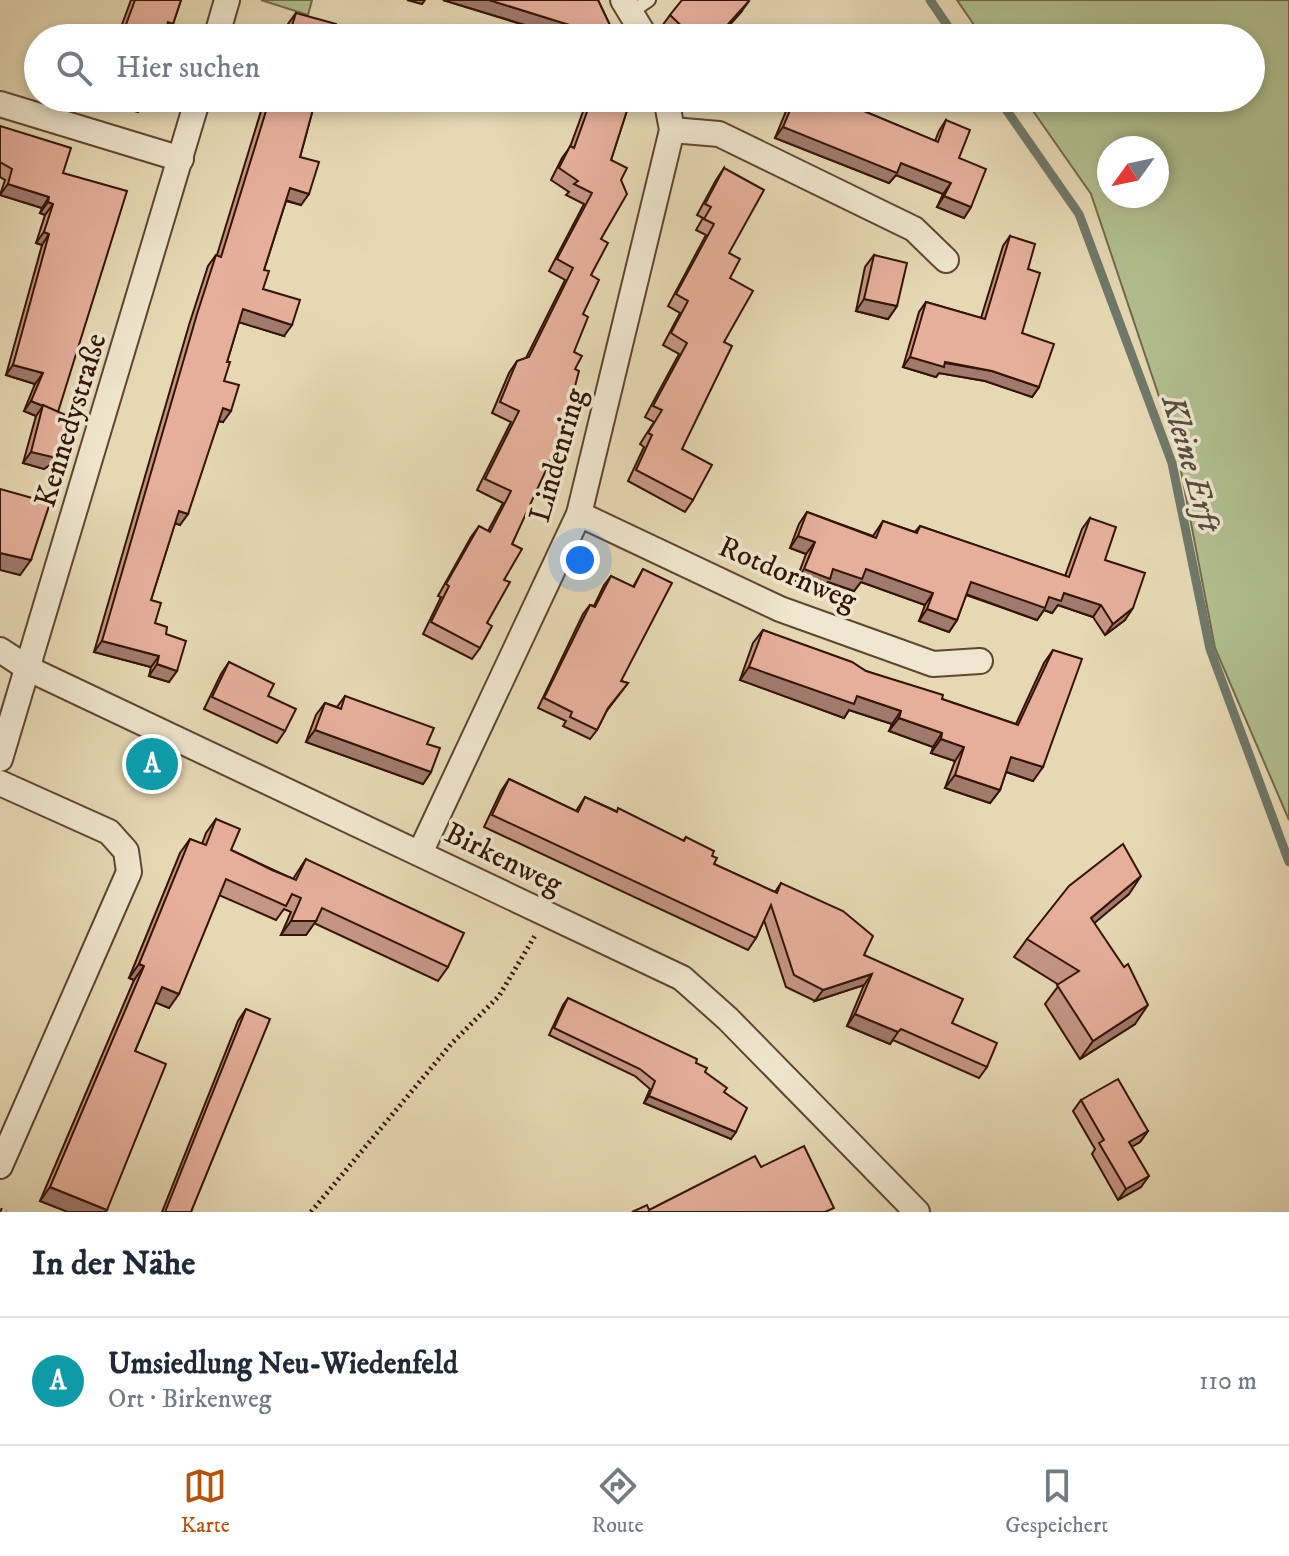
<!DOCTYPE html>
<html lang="de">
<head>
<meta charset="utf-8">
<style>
  body { margin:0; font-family:"IM FELL DW Pica",serif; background:#f6f6f7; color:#1f2937 }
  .compass { position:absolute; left:1097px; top:136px; width:72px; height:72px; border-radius:50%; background:#fff; box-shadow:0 4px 12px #0003; rotate:237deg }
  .you { position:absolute; left:580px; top:560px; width:28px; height:28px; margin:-20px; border:6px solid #fff; border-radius:50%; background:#1a73e8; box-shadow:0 0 0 12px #1a73e833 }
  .badge { display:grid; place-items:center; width:52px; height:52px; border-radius:50%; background:#b45309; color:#fff; font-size:26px; font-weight:700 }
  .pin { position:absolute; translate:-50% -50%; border:4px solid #fff; box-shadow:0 2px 8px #0006 }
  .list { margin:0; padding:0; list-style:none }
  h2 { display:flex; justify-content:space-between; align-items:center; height:104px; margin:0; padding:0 32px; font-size:34px }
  h2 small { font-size:26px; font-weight:400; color:#747a83 }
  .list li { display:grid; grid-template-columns:52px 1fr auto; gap:24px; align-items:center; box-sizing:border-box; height:128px; padding:0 32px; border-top:2px solid #e0e1e3 }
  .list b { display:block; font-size:30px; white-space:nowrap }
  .list p { margin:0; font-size:26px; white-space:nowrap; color:#747a83 }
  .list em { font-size:26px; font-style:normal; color:#747a83 }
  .icon { flex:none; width:44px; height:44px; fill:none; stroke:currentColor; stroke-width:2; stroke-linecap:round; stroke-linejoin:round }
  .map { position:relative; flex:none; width:1289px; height:1212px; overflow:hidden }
  .search { position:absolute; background:#fff; box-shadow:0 4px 12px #0003; left:24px; right:24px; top:24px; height:88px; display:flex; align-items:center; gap:20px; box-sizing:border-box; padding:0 28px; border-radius:44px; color:#747a83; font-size:30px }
  .sheet { height:232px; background:#fff }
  nav { display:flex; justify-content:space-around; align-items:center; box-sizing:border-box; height:112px; border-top:2px solid #e0e1e3; background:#fff; font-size:22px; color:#747a83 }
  nav a { display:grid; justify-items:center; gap:4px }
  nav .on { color:#b45309 }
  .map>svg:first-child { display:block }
  .green { fill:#b1bf8f; stroke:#726a4a; stroke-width:2; fill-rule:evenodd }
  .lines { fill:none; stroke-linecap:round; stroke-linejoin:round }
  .stream { stroke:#6f7869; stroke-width:9 }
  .service-casing { stroke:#604530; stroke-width:16 }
  .minor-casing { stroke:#604530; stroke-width:28 }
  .path { stroke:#341405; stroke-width:5; stroke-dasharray:2 4; stroke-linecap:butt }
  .service { stroke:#eee6ce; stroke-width:12 }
  .minor { stroke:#eee6ce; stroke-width:24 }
  .wall { fill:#c59684; stroke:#341405; stroke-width:2 }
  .shaded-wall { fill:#a07a6c; stroke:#341405; stroke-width:2 }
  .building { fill:#e5af9a; stroke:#341405; stroke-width:2 }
  .labels { text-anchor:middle; stroke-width:7; stroke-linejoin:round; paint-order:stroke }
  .street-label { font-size:30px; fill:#341405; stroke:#eee6ce }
  .water-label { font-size:32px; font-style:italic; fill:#564e3f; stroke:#eee6ce }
</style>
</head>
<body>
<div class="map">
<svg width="1289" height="1212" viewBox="0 0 1289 1212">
  <rect width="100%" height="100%" fill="#e5d8b3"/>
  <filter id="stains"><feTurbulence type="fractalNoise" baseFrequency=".0025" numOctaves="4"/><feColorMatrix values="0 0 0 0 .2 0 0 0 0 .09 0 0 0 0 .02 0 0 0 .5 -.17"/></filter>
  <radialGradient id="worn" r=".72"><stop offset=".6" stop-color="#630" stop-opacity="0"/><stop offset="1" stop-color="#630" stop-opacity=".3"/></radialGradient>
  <g class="green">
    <polygon points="261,0 312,0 308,15"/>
    <path d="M 957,0 L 1289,0 L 1289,820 L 1215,648 L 1177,450 L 1091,194 L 1024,98 L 1251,98 L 1251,38 L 983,38 ZM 1157,148 L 1157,196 L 1109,196 L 1109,148 Z"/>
  </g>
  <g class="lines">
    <g class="stream">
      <polyline points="930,0 956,38"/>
      <polyline points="998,98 1079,214 1172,463 1210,649 1289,862"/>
    </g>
    <g class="service-casing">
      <polyline id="service" points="633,11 649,0"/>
    </g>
    <g class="minor-casing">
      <g id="minor">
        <polyline points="623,0 646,38"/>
        <polyline points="216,38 227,0"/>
        <polyline points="0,104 181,159"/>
        <polyline points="672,130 719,134 914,229 946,260"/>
        <polyline points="579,514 780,609 933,664 980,661"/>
        <polyline points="0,650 29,669 682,978 728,1019 917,1212"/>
        <polyline points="0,759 198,98"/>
        <polyline points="0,783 109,832 126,851 129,872 0,1166"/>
        <polyline points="420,853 579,514 672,130 666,98"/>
      </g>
    </g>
    <g class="path">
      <polyline points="0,1210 6,1212"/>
      <polyline points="311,1212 452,1043 499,996 536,934"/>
    </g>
    <use href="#service" class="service"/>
    <use href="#minor" class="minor"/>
  </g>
  <g class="wall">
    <polygon points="131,0 181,0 173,24 164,38 117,38"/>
    <polygon points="443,0 598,0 616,38 566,38"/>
    <polygon points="741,12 723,32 730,38 675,38 662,26 670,15"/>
    <polygon points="296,13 332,38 284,38 288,24"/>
    <polygon points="265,98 316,98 300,157 301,205 286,201 264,270 263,289 284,336 239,322 227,362 224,381 223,422 219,421 180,525 175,523 151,600 155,623 166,634 169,682 149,676 151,667 94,652 189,325 208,266 216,255 217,255"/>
    <polygon points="588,98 631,98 611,160 621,180 601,239 591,275 574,352 575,369 559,429 512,544 504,580 487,623 480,648 472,659 423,634 441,597 438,596 471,537 479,526 488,531 503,503 477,490 511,422 492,413 509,373 517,361 526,358 565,280 549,271 584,204 566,195 569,192 551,180 562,158 570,147"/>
    <polygon points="775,98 844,98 842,102 935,141 939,131 946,120 959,158 971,207 964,218 937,207 943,194 896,175 889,183 775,138 789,104"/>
    <polygon points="0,126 63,173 58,412 62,451 54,462 44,469 23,463 36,416 24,411 35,384 6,375 42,245 36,243 45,215 40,213 42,208 0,195 5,180 0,177"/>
    <polygon points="724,168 730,278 724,342 682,449 693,500 685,512 628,481 644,447 640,444 654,422 645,417 679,354 663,345 680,313 668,306 706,235 696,230 703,218 697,215 716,180"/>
    <polygon points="1010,236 1028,269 1022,333 1039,387 1032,397 985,381 939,373 936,377 903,367 919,312 926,302 981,318 1003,246"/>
    <polygon points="874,255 897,306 888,319 856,311 865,267"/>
    <polygon points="807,512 873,536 883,521 915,532 920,526 1065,576 1082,529 1090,518 1125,620 1105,635 1093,617 1058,605 1052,613 1044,610 1037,620 966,595 957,620 949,632 919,621 925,605 861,582 854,591 828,582 822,590 796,581 806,554 790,548 799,524"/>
    <polygon points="643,569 621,681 628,683 606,712 597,730 590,739 563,726 566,721 538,708 583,614 590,605 594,606 604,585 611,576 633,587"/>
    <polygon points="763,630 866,671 942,699 1016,724 1044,663 1053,650 1033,781 1006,772 1000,790 990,803 945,788 955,761 931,753 933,747 889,731 892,724 849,710 844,718 740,680 753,643"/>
    <polygon points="229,662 268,696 285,731 277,743 204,709 221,674"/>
    <polygon points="345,696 427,744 431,772 423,784 306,742 316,715 325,703 337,707"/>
    <polygon points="509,779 576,811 585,797 683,841 686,837 712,856 714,864 775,892 781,883 864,955 952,1023 987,1067 979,1078 893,1040 890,1044 847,1026 864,985 815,1001 786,987 764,920 756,938 748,950 484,827 501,791"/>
    <polygon points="216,819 231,850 293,879 306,859 448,967 438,981 314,923 306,935 281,935 291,912 284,909 276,920 219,895 169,1008 155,1002 135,1051 107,1210 105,1212 68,1212 40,1201 134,980 129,978 180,853 190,839 202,844 206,833"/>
    <polygon points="1129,894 1094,922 1135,1024 1080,1059 1045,1004 1059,985 1014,957 1027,939"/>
    <polygon points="568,998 696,1063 724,1092 731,1139 644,1103 650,1089 635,1076 549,1035 563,1005"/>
    <polygon points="246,1009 191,1212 162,1212 238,1021"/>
    <polygon points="1081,1100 1148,1131 1140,1142 1131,1147 1141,1187 1118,1200 1092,1154 1095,1149 1073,1111"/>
  </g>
  <g class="shaded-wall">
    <polygon points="407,0 425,0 422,4"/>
    <polygon points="443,0 489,0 573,26 565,37"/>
    <polygon points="749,1 741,12 718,38 722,31"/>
    <polygon points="168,22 173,24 166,35 160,34"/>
    <polygon points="96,98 137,98 146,100 138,112 95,99"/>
    <polygon points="775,98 793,98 789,104"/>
    <polygon points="783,127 901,163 951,183 943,194 896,175 889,183 775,138"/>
    <polygon points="8,184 49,197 42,208 0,195"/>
    <polygon points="290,188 309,194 301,205 282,199"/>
    <polygon points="944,196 971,207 964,218 937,207"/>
    <polygon points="48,202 53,204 45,215 40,213"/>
    <polygon points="44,232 49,234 42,245 36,243"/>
    <polygon points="864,299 897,306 888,319 856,311"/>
    <polygon points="243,309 292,325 284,336 235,321"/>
    <polygon points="910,357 992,371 1039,387 1032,397 985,381 939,373 936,377 903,367"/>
    <polygon points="13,365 43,373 35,384 6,375"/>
    <polygon points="31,401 43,406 36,416 24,411"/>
    <polygon points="223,408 231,411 223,422 215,420"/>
    <polygon points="62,451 54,462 44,469 23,463 31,452"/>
    <polygon points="179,511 188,514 180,525 171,522"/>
    <polygon points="798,536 815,542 806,554 790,548"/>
    <polygon points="0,553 31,560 20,575 0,570"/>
    <polygon points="804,569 866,569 933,593 925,605 861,582 854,591 828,582 822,590 796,581"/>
    <polygon points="971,582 1049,597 1064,593 1101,605 1093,617 1058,605 1052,613 1044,610 1037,620 963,593"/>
    <polygon points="1133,608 1125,620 1105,635 1113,624"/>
    <polygon points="927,609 957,620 949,632 919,621"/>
    <polygon points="102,641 159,656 151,667 94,652"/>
    <polygon points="157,664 177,671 169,682 149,676"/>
    <polygon points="749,667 857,696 901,711 892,724 849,710 844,718 740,680"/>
    <polygon points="899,718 942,733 933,747 889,731"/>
    <polygon points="315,730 431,772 423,784 306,742"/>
    <polygon points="941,739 964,747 955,761 931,753"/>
    <polygon points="1011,757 1043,767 1033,781 1001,770"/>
    <polygon points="955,775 1000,790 990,803 945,788"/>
    <polygon points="1141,876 1129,894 1079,936 1091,918"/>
    <polygon points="291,921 316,921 306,935 281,935"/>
    <polygon points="139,964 144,966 134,980 129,978"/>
    <polygon points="872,974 864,985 815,1001 823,990"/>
    <polygon points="162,987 179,994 169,1008 152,1001"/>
    <polygon points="1148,1005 1135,1024 1080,1059 1093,1041"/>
    <polygon points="855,1014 898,1032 890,1044 847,1026"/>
    <polygon points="649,1096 736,1132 731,1139 644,1103"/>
    <polygon points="1148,1131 1140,1142 1121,1153 1129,1142"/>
    <polygon points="1149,1176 1141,1187 1118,1200 1126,1189"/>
    <polygon points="50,1187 107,1210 105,1212 68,1212 40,1201"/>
  </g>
  <g class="building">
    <polygon points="135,0 181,0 173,24 168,22 164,38 121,38"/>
    <polygon points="489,0 598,0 616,38 580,38 573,26"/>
    <polygon points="682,0 747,0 749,1 722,31 730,38 694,38 670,15"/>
    <polygon points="296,13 336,24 332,38 288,38"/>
    <polygon points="270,98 316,98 300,157 319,162 309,194 290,188 264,270 269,271 263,289 300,300 292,325 243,309 227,362 230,362 224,381 239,385 231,411 223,408 188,514 179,511 151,600 161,603 155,623 167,627 166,634 186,641 177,671 157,664 159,656 102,641 197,314 216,255 221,257"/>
    <polygon points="592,98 631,98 611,160 627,168 621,180 627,194 601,239 608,243 591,275 599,280 583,314 588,317 574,352 582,356 575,369 579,371 570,405 559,429 564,431 512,544 522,549 504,580 510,582 487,623 492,626 480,648 431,622 449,586 446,584 479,526 490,532 511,491 485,479 519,411 500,402 517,361 529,357 573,268 557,259 592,193 574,184 578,181 559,168 570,146 574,148"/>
    <polygon points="795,98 844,98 842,102 938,142 946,120 970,130 959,158 986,169 971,207 944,196 951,183 901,163 897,173 783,127"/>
    <polygon points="0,126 71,148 63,173 127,191 58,412 31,401 43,373 13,365 49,234 44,232 53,204 48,202 49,197 8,184 12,169 0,162"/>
    <polygon points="724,168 764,190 729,253 740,259 730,278 753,291 724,342 732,346 682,449 712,465 693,500 636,470 652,435 648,433 662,410 653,406 687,343 671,333 688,301 676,294 714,224 704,219 711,207 705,204"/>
    <polygon points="1010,236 1035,244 1028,269 1040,273 1022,333 1054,344 1039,387 992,371 945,362 944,367 910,357 926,302 985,319"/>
    <polygon points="874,255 907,263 897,306 864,299"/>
    <polygon points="43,405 70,417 62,451 52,457 31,452"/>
    <polygon points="0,489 50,503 31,560 0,553"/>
    <polygon points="807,512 876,538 883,521 917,533 920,526 1069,577 1090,518 1116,527 1105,560 1145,573 1133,608 1113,624 1101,605 1064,593 1061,601 1049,597 1045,608 971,582 957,620 927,609 933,593 866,569 862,579 833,569 830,579 804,569 815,542 798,536"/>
    <polygon points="643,569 672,583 621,681 628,683 608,708 597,730 570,717 572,712 544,698 590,605 595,607 611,576 634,587"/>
    <polygon points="763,630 852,662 866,671 943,695 942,699 1018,725 1053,650 1082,659 1043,767 1011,757 1000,790 955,775 964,747 941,739 942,733 899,718 901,711 857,696 854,704 749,667"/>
    <polygon points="229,662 274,684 268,696 296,709 285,731 212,697"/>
    <polygon points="345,696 434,728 427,744 440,748 431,772 315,730 325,703 341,709"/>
    <polygon points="509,779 578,812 585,797 617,812 618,808 684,841 686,837 714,851 712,856 717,858 714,864 777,893 781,883 843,911 873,936 864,955 963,999 952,1023 997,1043 987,1067 901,1029 898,1032 855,1014 872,974 823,990 794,975 771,905 756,938 492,815"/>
    <polygon points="216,819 240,829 231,850 272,870 296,880 306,859 464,933 448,967 322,908 316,921 291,921 301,898 292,894 286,906 226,879 179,994 162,987 135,1051 166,1064 107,1210 50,1187 144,966 139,964 190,839 206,845"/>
    <polygon points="1123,844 1141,876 1091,918 1124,967 1128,964 1148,1005 1093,1041 1057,985 1079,971 1027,939 1069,886"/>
    <polygon points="568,998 697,1059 696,1063 707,1068 705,1072 727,1088 724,1092 747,1108 736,1132 649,1096 655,1081 640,1069 554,1028"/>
    <polygon points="246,1009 270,1019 191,1212 165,1212"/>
    <polygon points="1118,1079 1148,1131 1129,1142 1149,1176 1126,1189 1099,1143 1104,1140 1081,1100"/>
    <polygon points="804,1146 834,1208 825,1212 632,1212 647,1205 649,1210 755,1156 761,1167"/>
  </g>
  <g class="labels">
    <g class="street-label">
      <text transform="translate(70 420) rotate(-73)" y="10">Kennedystraße</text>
      <text transform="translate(557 455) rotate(-74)" y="10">Lindenring</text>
      <text transform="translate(788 573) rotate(23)" y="10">Rotdornweg</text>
      <text transform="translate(504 858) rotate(26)" y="10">Birkenweg</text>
    </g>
    <g class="water-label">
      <text transform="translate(1192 463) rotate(74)" y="11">Kleine Erft</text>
    </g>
  </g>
  <rect width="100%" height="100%" filter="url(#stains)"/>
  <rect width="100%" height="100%" fill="url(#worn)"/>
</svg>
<svg class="compass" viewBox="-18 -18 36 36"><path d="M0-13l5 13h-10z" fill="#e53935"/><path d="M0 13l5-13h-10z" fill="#747a83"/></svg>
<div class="you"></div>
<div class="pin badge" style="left:152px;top:764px;background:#0f9aa8">A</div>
<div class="search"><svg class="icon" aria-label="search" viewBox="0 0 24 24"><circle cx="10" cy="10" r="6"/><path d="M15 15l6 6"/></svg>Hier suchen</div>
</div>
<section class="sheet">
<h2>In der Nähe<small></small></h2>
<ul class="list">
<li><span class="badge" style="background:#0f9aa8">A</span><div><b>Umsiedlung Neu-Wiedenfeld</b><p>Ort · Birkenweg</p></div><em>110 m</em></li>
</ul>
</section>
<nav>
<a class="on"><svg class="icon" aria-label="map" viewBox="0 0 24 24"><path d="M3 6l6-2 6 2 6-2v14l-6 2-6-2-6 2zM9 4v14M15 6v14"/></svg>Karte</a>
<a><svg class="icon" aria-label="directions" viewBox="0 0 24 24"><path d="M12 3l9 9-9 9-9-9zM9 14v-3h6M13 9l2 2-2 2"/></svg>Route</a>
<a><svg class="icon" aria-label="saved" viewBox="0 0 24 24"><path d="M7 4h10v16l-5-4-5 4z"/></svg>Gespeichert</a>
</nav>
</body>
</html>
